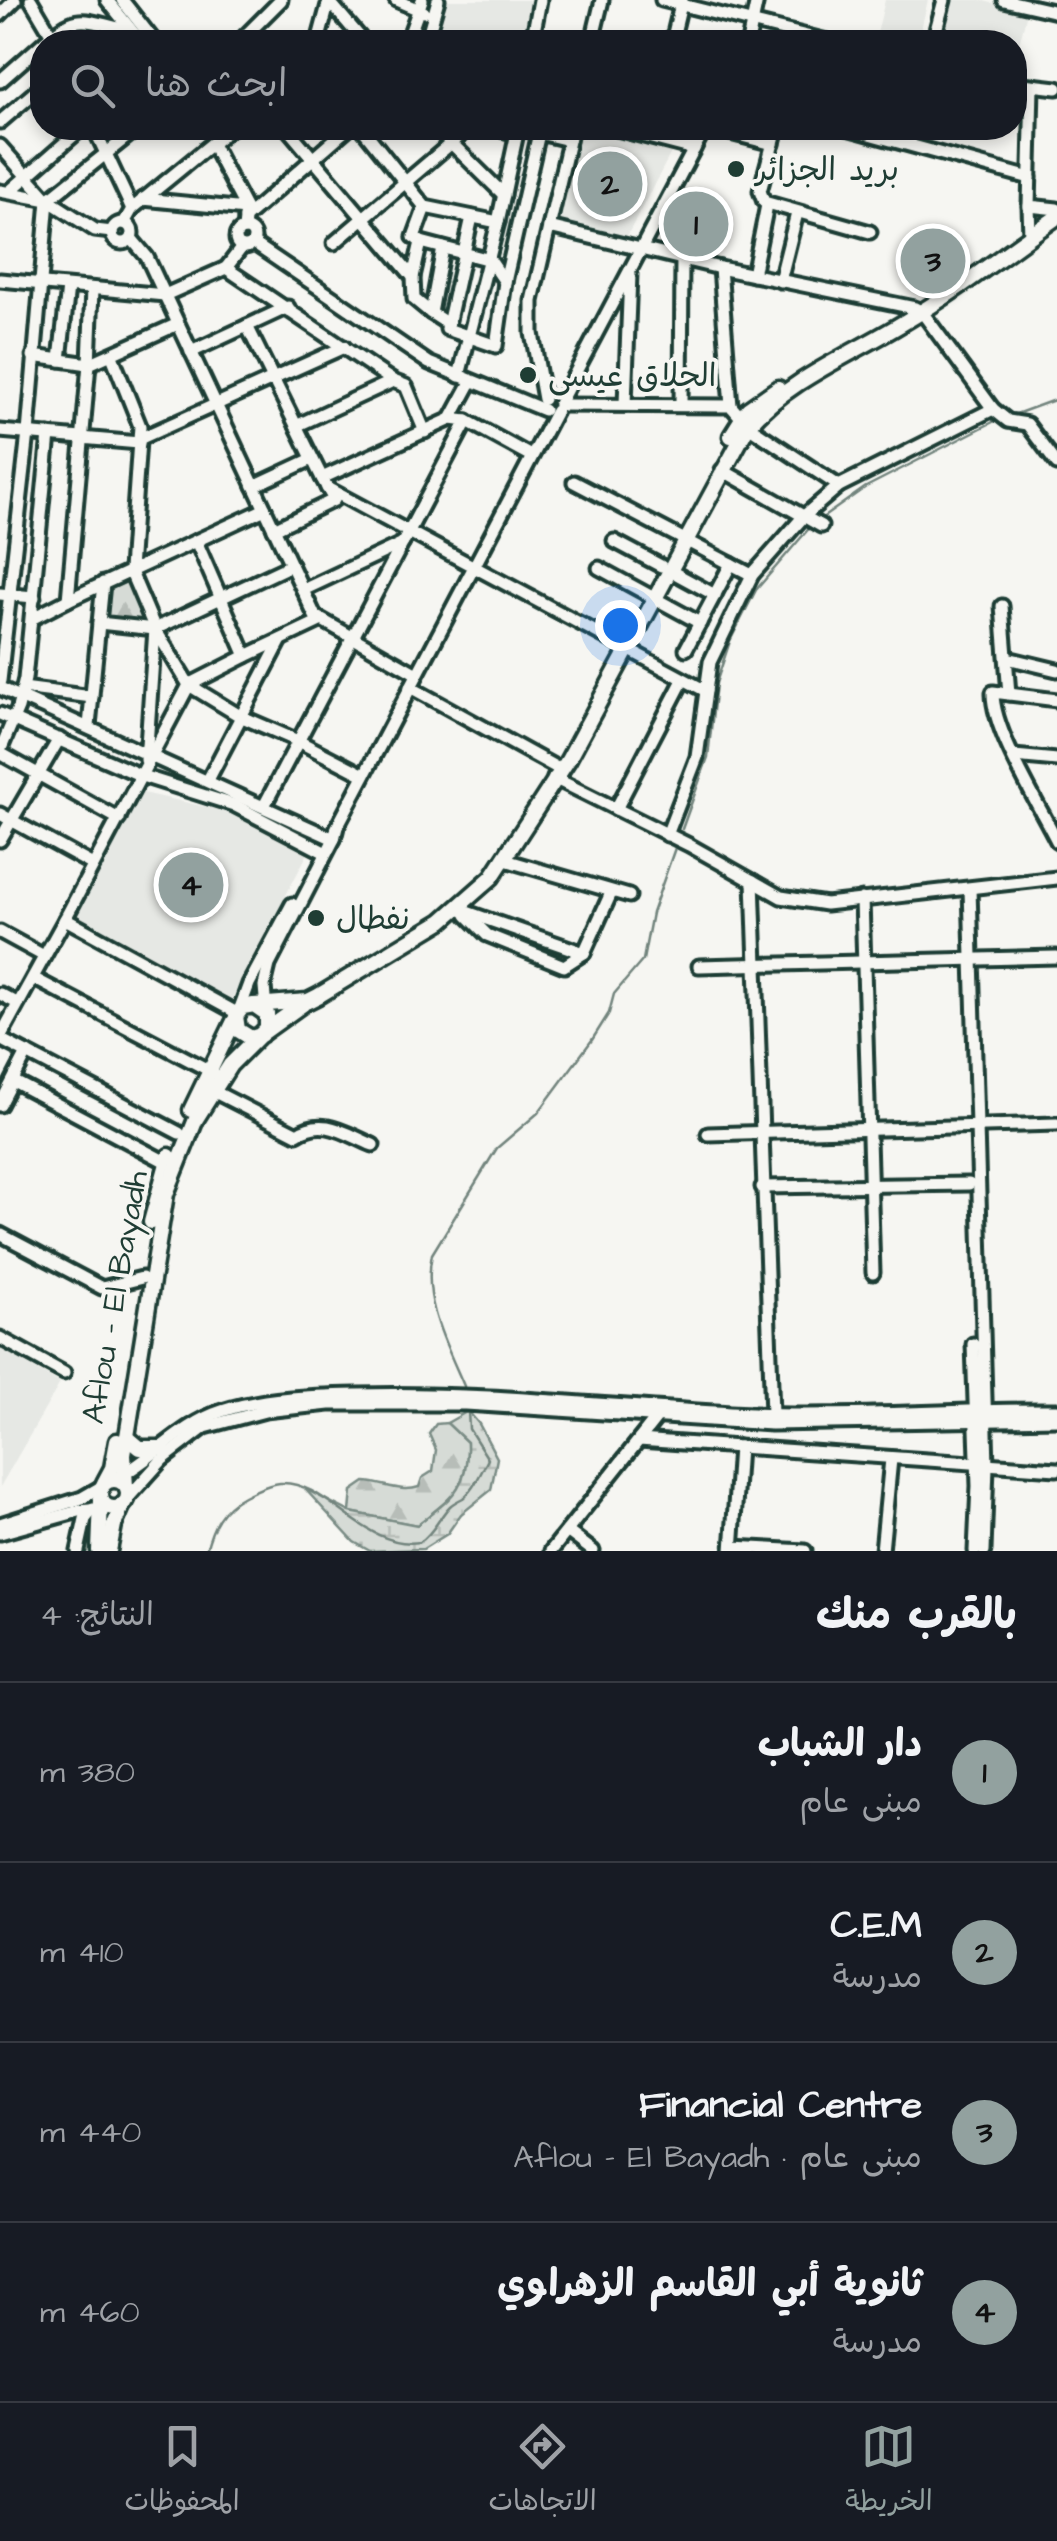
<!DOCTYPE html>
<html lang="ar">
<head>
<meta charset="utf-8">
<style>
  body { margin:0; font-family:"Architects Daughter","Playpen Sans Arabic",sans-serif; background:#20242c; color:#f1f3f6; direction:rtl }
  .you { position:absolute; left:620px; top:625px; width:35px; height:35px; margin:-25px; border:8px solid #fff; border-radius:50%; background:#1a73e8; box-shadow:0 0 0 15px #1a73e833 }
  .badge { display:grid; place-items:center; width:65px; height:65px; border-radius:50%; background:#92a19f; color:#111; font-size:32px; font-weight:700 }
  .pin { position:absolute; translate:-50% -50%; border:5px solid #fff; box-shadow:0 2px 10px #0006 }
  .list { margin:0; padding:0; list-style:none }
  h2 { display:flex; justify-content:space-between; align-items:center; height:130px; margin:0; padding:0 40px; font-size:42px }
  h2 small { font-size:32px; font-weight:400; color:#9ea1a6 }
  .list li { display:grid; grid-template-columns:65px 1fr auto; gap:30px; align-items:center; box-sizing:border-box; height:180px; padding:0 40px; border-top:2px solid #363941 }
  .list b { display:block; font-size:38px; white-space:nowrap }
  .list p { margin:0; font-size:32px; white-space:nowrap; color:#9ea1a6 }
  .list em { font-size:32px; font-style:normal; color:#9ea1a6 }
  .icon { flex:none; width:55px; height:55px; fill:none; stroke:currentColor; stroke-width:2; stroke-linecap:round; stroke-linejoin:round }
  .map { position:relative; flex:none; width:1057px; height:1551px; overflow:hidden; direction:ltr }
  .search { position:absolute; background:#171b24; box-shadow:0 5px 15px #0003; left:30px; right:30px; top:30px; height:110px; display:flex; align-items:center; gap:25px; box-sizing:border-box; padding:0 35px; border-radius:40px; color:#9ea1a6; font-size:38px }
  .sheet { height:850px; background:#171b24 }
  nav { display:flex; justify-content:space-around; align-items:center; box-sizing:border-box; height:140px; border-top:2px solid #363941; background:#171b24; font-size:28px; color:#9ea1a6 }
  nav a { display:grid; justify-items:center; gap:5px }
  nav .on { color:#92a19f }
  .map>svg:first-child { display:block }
  .built { fill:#e6e8e4 }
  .forest { fill:url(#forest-firs); stroke:#7a8c85; stroke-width:2.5 }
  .wetland { fill:url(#wetland-marsh); stroke:#7a8c85; stroke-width:2.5 }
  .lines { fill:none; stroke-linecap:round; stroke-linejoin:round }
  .stream { stroke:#72847d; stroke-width:2.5 }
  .minor-casing { stroke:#1f3d34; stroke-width:19 }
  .major-casing { stroke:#1f3d34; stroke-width:21 }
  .minor { stroke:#f6f6f2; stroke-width:11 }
  .major { stroke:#f6f6f2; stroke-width:14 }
  .poi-dot { fill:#1f3d34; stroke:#f6f6f2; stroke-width:4 }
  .labels { text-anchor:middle; stroke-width:8; stroke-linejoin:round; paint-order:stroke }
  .poi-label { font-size:32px; fill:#1f3d34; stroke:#f6f6f2; text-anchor:start }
  .street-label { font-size:32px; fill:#1f3d34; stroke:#f6f6f2 }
</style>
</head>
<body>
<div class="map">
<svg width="1057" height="1551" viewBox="0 0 1057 1551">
  <defs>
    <pattern id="forest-firs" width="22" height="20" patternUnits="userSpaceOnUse" patternTransform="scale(2.5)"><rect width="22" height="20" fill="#d6dbd6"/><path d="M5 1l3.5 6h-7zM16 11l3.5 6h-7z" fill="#b7bdb8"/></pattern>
    <pattern id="wetland-marsh" width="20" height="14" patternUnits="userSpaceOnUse" patternTransform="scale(2.5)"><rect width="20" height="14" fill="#d6dbd6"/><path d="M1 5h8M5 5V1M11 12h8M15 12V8" fill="none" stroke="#b7bdb8"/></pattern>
  </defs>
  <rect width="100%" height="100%" fill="#f6f6f2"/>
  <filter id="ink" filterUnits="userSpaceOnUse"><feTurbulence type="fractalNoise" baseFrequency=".01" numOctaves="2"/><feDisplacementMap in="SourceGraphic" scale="20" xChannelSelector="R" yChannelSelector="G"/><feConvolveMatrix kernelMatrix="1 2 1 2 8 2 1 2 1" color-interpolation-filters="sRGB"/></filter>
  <g filter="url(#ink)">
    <g class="built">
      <polygon points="443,0 532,0 522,42 433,42"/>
      <polygon points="885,0 928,0 918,42 875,42"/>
      <polygon points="949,0 980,0 1027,12 1015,61 1014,42 940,42"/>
      <polygon points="579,128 674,147 626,238 555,221"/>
      <polygon points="139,792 229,812 308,853 229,1004 74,916"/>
      <polygon points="0,1348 60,1383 0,1487"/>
    </g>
    <g class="forest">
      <polygon points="127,577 147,624 104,620 108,586"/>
      <path d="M 447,1423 L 467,1442 C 469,1489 451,1498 417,1525 L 350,1512 L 352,1491 L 365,1482 C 384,1483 400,1493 419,1487 L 422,1478 L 433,1471 L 436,1450 L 429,1434 L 436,1424 Z"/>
    </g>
    <path class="wetland" d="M 468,1411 L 479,1424 L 497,1458 L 491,1490 L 461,1514 L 447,1534 L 423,1549 L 370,1551 L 354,1542 L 305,1489 L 350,1512 L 417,1525 C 451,1498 469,1489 467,1442 L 447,1423 Z"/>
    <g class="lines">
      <g class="stream">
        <polyline points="1016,414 1057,399"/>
        <polyline points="818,521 866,487 993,422"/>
        <polyline points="682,829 708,757 716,683 730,641 756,590 812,525"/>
        <path d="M 464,1386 C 446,1344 422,1301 432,1254 L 497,1148 L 538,1113 L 592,1040 L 609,1013 L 614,994 L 643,960 L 652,913 L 675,848"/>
        <path d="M 206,1551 C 212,1526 221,1508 244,1496 C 254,1491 268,1484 280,1483 C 327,1480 364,1551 420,1542 C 434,1533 439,1517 450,1506 C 452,1504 461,1499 463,1498 C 474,1489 482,1471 488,1459 L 469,1429 L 468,1411"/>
      </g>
      <g class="minor-casing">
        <g id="minor">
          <polyline points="31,0 54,39"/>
          <polyline points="107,0 141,42"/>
          <polyline points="122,0 155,42"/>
          <polyline points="396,0 424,12"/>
          <polyline points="662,0 831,42"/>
          <polyline points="1004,0 1057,12"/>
          <polyline points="0,15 15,0"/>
          <path d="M 44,42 C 76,15 79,18 118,28"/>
          <polyline points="99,42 122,26"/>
          <polyline points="239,42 281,0"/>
          <polyline points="318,42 329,1 364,42"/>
          <polyline points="407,42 422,0"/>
          <polyline points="426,42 438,0"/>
          <polyline points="532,42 540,0"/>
          <polyline points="592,42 602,0"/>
          <polyline points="672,42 682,0"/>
          <polyline points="748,42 757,0"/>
          <polyline points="933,42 944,0"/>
          <polyline points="0,81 42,44"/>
          <polyline points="1014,83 1057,88"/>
          <polyline points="1032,86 1029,206 1057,209"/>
          <polyline points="0,122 42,86"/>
          <polyline points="94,128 132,209"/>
          <polyline points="287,128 413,277 421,242 414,237 425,207"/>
          <polyline points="362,128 425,207 498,222 459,376"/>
          <polyline points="436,128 504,195"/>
          <polyline points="494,128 517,134"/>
          <polyline points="518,128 569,140"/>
          <polyline points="613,128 694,149"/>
          <polyline points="711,128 773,144"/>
          <polyline points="777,128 760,191 764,202 870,232"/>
          <polyline points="847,128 1030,178"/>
          <polyline points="212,144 246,209"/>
          <polyline points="909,144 913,128"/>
          <polyline points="0,146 48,200"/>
          <polyline points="0,191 48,200"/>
          <polyline points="9,192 82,128"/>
          <polyline points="143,199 246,209 244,229"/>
          <polyline points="48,200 138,128"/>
          <polyline points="1029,206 1030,236"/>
          <polyline points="472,217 447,329 496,346 505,282 539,133"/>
          <polyline points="245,218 348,128"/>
          <polyline points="498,222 518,128"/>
          <polyline points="124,223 132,209 231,128"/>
          <circle cx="122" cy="233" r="10"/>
          <polyline points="549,227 720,268 915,308 922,312 993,409 1008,421 1027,424 1057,464"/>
          <circle cx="245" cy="238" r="9"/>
          <polyline points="131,238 147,257 315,616 417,674"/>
          <polyline points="421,242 490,260 505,282"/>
          <polyline points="253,243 429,363 544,410"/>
          <polyline points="334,243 469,128"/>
          <polyline points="443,248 431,313 448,324"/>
          <polyline points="226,268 393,381 406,386 425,432"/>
          <polyline points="720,268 731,406"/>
          <polyline points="753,275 767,205"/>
          <polyline points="413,277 414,299 431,313"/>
          <polyline points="0,280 165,295 226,268 242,247"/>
          <polyline points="780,281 797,213"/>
          <polyline points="178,324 89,364 68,600 265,509"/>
          <polyline points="247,326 322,478"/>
          <polyline points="191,352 288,307"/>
          <polyline points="33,356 89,364 92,289"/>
          <polyline points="112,356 140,426 130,570 155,629 189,685 240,716 298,741 364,775"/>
          <polyline points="60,360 68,287"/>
          <polyline points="544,399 532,333 532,301 572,128"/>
          <polyline points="559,404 705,128"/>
          <polyline points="625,404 630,274"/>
          <polyline points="559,405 731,406 748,426 839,486"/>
          <polyline points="681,405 682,259"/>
          <polyline points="467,421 531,456"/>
          <polyline points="296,426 393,381"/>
          <polyline points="0,431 139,443"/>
          <polyline points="139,439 344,347"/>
          <polyline points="722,470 821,526"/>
          <polyline points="574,482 752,575"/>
          <polyline points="254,486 312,459"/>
          <polyline points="327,488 706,691"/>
          <polyline points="274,529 334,500 322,478 451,419 471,382"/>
          <polyline points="196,541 246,656 320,621"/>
          <polyline points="614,541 661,566"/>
          <polyline points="599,568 700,623"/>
          <polyline points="669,570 715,595"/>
          <polyline points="103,583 99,623 155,629 291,565"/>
          <polyline points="303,590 403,543"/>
          <polyline points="0,594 34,597"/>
          <polyline points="1002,606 1009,694"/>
          <polyline points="33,618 68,600"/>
          <polyline points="686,649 731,564"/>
          <polyline points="1007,658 1057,670"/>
          <polyline points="0,681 28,433 48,200 95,230 112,232"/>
          <polyline points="410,687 559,769"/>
          <polyline points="0,688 334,839"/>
          <polyline points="23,688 92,697"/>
          <path d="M 1057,700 L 993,692 C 992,730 1039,805 1057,841"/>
          <polyline points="0,714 142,776 234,805 326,853"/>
          <polyline points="89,726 99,623"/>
          <polyline points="0,751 18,708 25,679 49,435"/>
          <polyline points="0,753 119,819"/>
          <polyline points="1014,756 1057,760"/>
          <polyline points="146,760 155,629"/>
          <polyline points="554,778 689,845 781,897 826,904 1057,878"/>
          <polyline points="208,780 281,640"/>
          <polyline points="264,806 467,421 451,419"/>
          <polyline points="616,809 683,680"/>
          <polyline points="0,814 93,865"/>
          <polyline points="667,835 697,757 710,662 752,575 804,516 839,486 993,409"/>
          <polyline points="0,840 59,739"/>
          <polyline points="505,860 629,896"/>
          <polyline points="753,881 772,1414"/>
          <polyline points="970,889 987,1466 984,1551"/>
          <polyline points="862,899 873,1273"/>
          <polyline points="458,909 584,953 611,893"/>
          <polyline points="467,915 487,935 564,966 584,953"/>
          <polyline points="65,919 189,685 246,656"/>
          <polyline points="0,932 44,956"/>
          <polyline points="699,966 1057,957"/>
          <polyline points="33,978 214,1073"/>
          <polyline points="0,994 17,1003"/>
          <polyline points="266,1010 264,986 269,965 334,839 337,827 556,411"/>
          <polyline points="239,1011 249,984 292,904"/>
          <polyline points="0,1037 65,919 237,1013"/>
          <polyline points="0,1039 179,1133"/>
          <polyline points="15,1082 166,1162"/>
          <path d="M 213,1091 L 297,1134 C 323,1116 346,1134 373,1145"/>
          <polyline points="0,1105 27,1053"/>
          <polyline points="708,1134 1057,1124"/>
          <polyline points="762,1187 969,1184"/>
          <polyline points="0,1234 102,1288 142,1278"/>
          <polyline points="0,1338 64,1373"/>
          <polyline points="973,1344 978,1486 975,1551"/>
          <polyline points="639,1440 1057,1469"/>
          <path d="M 114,1480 C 152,1460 181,1424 222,1411 C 264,1397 314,1396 358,1395 C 483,1392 605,1406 730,1413 C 839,1419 948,1409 1057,1410"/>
          <polyline points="126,1500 162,1460 205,1427 265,1411 329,1404 466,1404 771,1424 1057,1419"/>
          <polyline points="0,1524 82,1498 101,1487"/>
          <polyline points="567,1531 593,1551"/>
          <polyline points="0,1533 79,1511 111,1508"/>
          <polyline points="733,1547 805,1551"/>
          <polyline points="78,1551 85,1519 93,1509"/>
          <polyline points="551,1551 657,1417"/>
          <polyline points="732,1551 739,1447"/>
          <polyline points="882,1551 891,1459"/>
        </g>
      </g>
      <g class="major-casing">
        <g id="major">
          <polyline points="731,436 748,409 778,388"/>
          <path d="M 254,1005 L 308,1001 L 318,996 L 442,921 L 492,877 L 568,760 L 748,426 C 789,379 851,355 903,323 C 957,291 1006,253 1057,217"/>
          <polyline points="264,1032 303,1004"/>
          <polyline points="191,1110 234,1021"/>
          <polyline points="151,1222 169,1156"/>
          <polyline points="127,1437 140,1448 163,1448"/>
          <circle cx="114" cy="1494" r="14"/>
          <polyline points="104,1483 112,1468 117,1441"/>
          <polyline points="126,1487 124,1455 166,1194 196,1119 230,1065 267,1028 267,1014 254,1005 243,1007 236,1016 238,1030 251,1038 261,1035"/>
          <polyline points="99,1551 101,1500"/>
          <polyline points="109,1551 114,1525 123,1504"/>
        </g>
      </g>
      <use href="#minor" class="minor"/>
      <use href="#major" class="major"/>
    </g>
  </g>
  <g class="poi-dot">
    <circle cx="736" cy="169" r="10"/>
    <circle cx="528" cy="375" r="10"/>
    <circle cx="316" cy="918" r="10"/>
  </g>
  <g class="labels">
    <g class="poi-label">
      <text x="756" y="180">بريد الجزائر</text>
      <text x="548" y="386">الحلاق عيسى</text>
      <text x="336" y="929">نفطال</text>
    </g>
    <g class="street-label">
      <text transform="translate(114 1297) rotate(-80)" y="11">Aflou - El Bayadh</text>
    </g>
  </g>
</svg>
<div class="you"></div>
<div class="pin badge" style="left:696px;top:224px">1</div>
<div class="pin badge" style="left:610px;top:184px">2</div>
<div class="pin badge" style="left:933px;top:261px">3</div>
<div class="pin badge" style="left:191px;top:885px">4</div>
<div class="search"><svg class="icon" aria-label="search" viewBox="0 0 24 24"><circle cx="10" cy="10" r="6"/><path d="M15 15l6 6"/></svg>ابحث هنا</div>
</div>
<section class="sheet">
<h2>بالقرب منك<small>النتائج: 4</small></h2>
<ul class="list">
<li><span class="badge">1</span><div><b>دار الشباب</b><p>مبنى عام</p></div><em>380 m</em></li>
<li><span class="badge">2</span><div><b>C.E.M</b><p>مدرسة</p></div><em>410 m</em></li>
<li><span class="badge">3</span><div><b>Financial Centre</b><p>مبنى عام · Aflou - El Bayadh</p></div><em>440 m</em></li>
<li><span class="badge">4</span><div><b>ثانوية أبي القاسم الزهراوي</b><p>مدرسة</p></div><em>460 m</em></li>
</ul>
</section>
<nav>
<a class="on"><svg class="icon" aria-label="map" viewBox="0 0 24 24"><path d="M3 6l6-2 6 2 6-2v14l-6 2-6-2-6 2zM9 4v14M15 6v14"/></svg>الخريطة</a>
<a><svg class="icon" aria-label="directions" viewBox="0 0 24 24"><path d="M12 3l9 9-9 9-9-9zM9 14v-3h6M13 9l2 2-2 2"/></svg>الاتجاهات</a>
<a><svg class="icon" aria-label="saved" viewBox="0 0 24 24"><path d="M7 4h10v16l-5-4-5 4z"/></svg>المحفوظات</a>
</nav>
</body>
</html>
